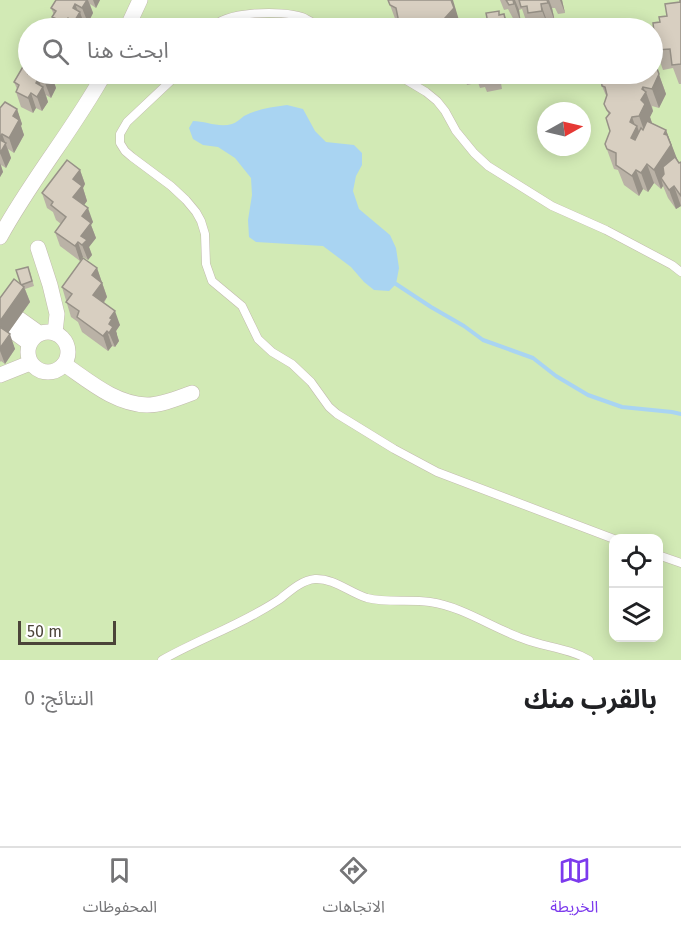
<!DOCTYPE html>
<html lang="ar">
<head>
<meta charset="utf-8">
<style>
  body { margin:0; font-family:"Fira Sans","Noto Sans Arabic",sans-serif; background:#f6f6f6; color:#202124; direction:rtl }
  .controls { position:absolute; right:18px; bottom:18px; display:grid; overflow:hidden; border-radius:12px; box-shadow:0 3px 15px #0003 }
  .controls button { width:54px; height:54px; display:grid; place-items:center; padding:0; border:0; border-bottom:2px solid #e0e0e0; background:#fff; color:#202124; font:30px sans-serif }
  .compass { position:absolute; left:537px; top:102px; width:54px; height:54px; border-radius:50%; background:#fff; box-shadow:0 3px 15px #0003; rotate:82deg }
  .scale { position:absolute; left:18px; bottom:15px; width:98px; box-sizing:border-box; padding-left:6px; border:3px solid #4b4439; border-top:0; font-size:16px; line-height:21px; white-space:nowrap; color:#4b4439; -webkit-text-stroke:4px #fff; paint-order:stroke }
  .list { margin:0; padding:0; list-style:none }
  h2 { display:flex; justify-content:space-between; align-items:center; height:78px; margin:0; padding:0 24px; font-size:26px }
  h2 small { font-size:20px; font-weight:400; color:#757577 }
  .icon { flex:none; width:33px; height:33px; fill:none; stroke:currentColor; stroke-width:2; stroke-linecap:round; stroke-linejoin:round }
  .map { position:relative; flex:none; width:681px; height:660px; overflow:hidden; direction:ltr }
  .search { position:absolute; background:#fff; box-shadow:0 3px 15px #0003; left:18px; right:18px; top:18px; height:66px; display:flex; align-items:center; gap:15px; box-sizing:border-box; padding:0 21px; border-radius:33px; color:#757577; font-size:22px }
  .sheet { height:186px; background:#fff }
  nav { display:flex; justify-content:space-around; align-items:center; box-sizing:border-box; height:84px; border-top:2px solid #e0e0e0; background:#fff; font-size:16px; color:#757577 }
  nav a { display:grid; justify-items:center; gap:3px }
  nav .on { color:#7c3aed }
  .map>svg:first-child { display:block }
  .green { fill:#d2eab5; fill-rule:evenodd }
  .water { fill:#a9d4f2 }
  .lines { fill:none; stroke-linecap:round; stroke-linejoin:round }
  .stream { stroke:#a9d4f2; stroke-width:4 }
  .lane-casing { stroke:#c2bbae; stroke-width:9 }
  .street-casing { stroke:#c2bbae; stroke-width:16 }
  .lane { stroke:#fff; stroke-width:8 }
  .street { stroke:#fff; stroke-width:15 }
  .wall { fill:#bab2a6 }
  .shaded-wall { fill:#979187 }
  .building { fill:#d8cfc1; stroke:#979187; stroke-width:1.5 }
</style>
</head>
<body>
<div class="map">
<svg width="681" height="660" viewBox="0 0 681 660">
  <rect width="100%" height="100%" fill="#f6f3ec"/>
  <path class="green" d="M 0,0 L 681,0 L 681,660 L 0,660 ZM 28,28 L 652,28 L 652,74 L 28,74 ZM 546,111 L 582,111 L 582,147 L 546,147 ZM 614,538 L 658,538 L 658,638 L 614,638 Z"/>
  <path class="water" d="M 287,105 L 303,109 L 315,131 L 326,142 L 354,145 L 362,153 L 362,165 L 356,176 L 353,191 L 359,209 L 390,235 L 396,248 L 399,268 L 396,284 L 389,291 L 374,290 L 364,282 L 351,267 L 323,246 L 256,242 L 249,237 L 248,220 L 252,195 L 251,178 L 235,158 L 218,147 L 203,145 L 193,139 L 189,128 L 193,121 C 205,121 219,128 232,124 C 236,123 240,119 244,116 C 257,109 272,107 287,105 Z"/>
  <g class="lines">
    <polyline class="stream" points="396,284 431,307 464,326 483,340 533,358 556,376 588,395 622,407 672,412 681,414"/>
    <g class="lane-casing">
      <g id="lane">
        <path d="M 212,28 C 225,11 282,10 302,17 C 309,20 316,25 322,28"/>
        <polyline points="178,74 127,122 120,134 120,143 125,151 132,157 171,186 186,200 196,212 201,221 205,234 206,264 212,281 242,306 258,339 272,352 292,364 311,382 329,407 337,414 394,449 437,472 614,539"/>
        <polyline points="396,74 426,92 437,101 445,111 456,131 474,153 488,166 552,206 606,230 672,265 681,272"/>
        <polyline points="658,555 681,563"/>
        <path d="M 162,660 C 201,638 243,624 280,599 C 290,591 302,580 315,579 C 334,578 350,593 367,598 C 387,603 410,599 430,602 C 464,607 492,628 524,639 C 545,647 569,648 589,660"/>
      </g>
    </g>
    <g class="street-casing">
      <g id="street">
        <polyline points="127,28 140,0"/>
        <path d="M 0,237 C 31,180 73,130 104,74"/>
        <polyline points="38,248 50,285 57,314 55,333"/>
        <polyline points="18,318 39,333"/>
        <polyline points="10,329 29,343"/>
        <circle cx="48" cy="352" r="20"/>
        <path d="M 64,364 C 89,381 115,404 147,405 C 162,405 178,398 192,393"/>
        <polyline points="0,375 30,363"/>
      </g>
    </g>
    <use href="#lane" class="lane"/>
    <use href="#street" class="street"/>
  </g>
  <g class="wall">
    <polygon points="56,0 100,0 96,8 90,4 93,13 88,23 83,20 85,27 84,28 56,28 52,17 54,15 51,8"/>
    <polygon points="500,0 562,0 565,13 558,14 555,8 552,8 555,22 548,24 549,28 534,28 533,25 528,26 522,9 519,10 521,23 516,24 508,9 504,10"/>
    <polygon points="681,0 681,84 679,84 673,68 663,70 656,50 660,22 680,2"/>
    <polygon points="390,5 456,9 455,10 459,22 466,27 475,28 401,28 400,26 397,24"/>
    <polygon points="653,58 666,94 659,108 652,106 653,111 650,117 652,123 666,130 677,160 679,163 681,162 681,206 676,209 668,198 663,186 661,189 654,183 648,192 643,189 639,196 624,185 618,170 614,169 605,144 610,131 609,115 604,104 607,98 602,86"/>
    <polygon points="28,74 64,74 59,82 53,79 56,88 51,98 46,95 48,102 42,111 36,108 33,113 21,107 16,92 17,89 14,82"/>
    <polygon points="463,74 474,74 476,83 467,85"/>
    <polygon points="475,74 505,74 507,81 501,83 502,89 487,92 485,87 480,88"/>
    <polygon points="0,108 17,109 22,124 21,126 24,135 14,153 8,149 11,158 6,168 1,165 3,172 0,177"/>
    <polygon points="80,170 85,184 83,188 87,201 84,205 93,222 91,225 96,238 89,247 92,255 88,260 83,257 80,261 60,246 55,232 61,224 56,220 53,212 47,208 42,193"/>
    <polygon points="97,268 107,297 104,303 120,325 116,331 117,334 117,335 119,341 115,347 112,346 108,351 82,332 78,322 71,317 62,287"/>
    <polygon points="30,272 34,286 25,289 30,302 8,333 15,349 5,364 1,361 0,362 0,298 20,284"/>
  </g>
  <g class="shaded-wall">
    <polygon points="83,0 88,0 93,13 88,23 82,8"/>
    <polygon points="93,0 100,0 96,8"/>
    <polygon points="450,0 453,0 461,27 460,28 436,28"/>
    <polygon points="513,0 515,0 519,10 521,23"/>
    <polygon points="547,0 549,0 552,8 555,22"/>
    <polygon points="560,0 562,0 565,13"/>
    <polygon points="75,4 79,14 80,12 85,27 84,28 76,28 74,22 73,8"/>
    <polygon points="541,4 548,24 549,28 542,11"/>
    <polygon points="504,14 510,28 507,28"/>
    <polygon points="68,18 71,28 67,28 65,23"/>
    <polygon points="425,22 427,28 420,28"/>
    <polygon points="653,58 666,94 659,108 652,89"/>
    <polygon points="51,74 56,88 51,98 45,83"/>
    <polygon points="56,74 64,74 59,82"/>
    <polygon points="38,79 42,88 43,87 48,102 42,111 37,97 36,83"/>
    <polygon points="643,87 646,93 646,92 653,111 650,117 652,123 646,136 639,116 641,100 642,89"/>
    <polygon points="31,93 36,108 33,113 28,98"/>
    <polygon points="17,109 22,124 21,126 24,135 14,153 9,138 13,116"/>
    <polygon points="632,117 636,128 637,126 644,145 631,138 630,122"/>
    <polygon points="666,130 679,164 661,178 663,186 661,189 654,170"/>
    <polygon points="2,134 11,158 6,168 0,153 0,138"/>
    <polygon points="0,163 3,172 0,177"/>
    <polygon points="647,164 654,183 648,192 641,173"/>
    <polygon points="80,170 85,184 83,188 87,201 79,212 73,197 73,179"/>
    <polygon points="636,170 643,189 639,196 632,176"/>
    <polygon points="674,186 681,206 676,209 669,190"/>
    <polygon points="88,208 93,222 91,225 96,238 89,247 92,255 88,260 82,245 81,236 82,216"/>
    <polygon points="78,242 83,257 80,261 75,246"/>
    <polygon points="97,268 107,297 98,310 93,295 92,275"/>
    <polygon points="24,287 30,302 3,340 0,333 0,321"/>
    <polygon points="115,311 120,325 116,331 117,334 117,335 119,341 115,347 109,333 110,318"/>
    <polygon points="107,331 112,346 108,351 103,336"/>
    <polygon points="10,334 15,349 5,364 0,351 0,348"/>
  </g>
  <g class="building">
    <polygon points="56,0 87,0 82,8 75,4 73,8 80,12 74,22 68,18 65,23 52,17 56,11 51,8"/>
    <polygon points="388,0 451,0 454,8 436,28 433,28 425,22 420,28 415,27 414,28 407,28 399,23 396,8 390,5"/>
    <polygon points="506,0 513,0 514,4 509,5"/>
    <polygon points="519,0 547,0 548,3 541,4 542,11 528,13 527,6 521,7"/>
    <polygon points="680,0 681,0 681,64 672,65 670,49 656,50 653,23 660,22 659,17 667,16 665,4 680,2"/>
    <polygon points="499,11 499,15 504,14 507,28 477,28 481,28 482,24 488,23 486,13"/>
    <polygon points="464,21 465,27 474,25 475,28 454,28 453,23"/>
    <polygon points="28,58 28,74 51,74 45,83 38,79 36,83 43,87 37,97 31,93 28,98 16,92 19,85 14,82"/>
    <polygon points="652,63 656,66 659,74 652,89 643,87 642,89 646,92 641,100 645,104 639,116 632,117 630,122 637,126 631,138 635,140 641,128 643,130 647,121 666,130 664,134 667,135 671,145 654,170 647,164 641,173 636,170 632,176 616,165 616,153 607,149 605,144 610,131 606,118 610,113 607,110 604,104 607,95 605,87 602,86 601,77 602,74 652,74"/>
    <polygon points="5,102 17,109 13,116 19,120 9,138 2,134 0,138 0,108"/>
    <polygon points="0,140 6,143 0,153"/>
    <polygon points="675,157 679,163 681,162 681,196 674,186 669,190 661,178 664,174 663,167"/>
    <polygon points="67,160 80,170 73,179 82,186 73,197 88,208 82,216 91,223 81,236 87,240 82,245 78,242 75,246 55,232 66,217 51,205 53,202 42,193"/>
    <polygon points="83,258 97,268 92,275 102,283 93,295 115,311 110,318 112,319 109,324 113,327 109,333 107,331 103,336 77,317 79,311 66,302 72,294 62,287"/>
    <polygon points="28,267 32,281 21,285 16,270"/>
    <polygon points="14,279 24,287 0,321 0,298"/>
    <polygon points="0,327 10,334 0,348"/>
  </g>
</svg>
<div class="controls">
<button><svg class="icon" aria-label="locate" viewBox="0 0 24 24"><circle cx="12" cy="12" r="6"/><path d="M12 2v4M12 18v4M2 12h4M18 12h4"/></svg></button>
<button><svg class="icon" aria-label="layers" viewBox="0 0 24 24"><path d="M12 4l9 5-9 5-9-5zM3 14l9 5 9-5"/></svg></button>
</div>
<svg class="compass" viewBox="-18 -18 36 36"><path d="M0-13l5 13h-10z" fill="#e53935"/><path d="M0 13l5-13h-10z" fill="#757577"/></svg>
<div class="scale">50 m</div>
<div class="search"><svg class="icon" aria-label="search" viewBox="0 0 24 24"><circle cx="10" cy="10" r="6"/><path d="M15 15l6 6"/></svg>ابحث هنا</div>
</div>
<section class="sheet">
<h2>بالقرب منك<small>النتائج: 0</small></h2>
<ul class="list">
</ul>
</section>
<nav>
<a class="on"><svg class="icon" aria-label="map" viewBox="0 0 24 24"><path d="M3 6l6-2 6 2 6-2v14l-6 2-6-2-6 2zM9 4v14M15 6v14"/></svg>الخريطة</a>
<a><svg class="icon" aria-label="directions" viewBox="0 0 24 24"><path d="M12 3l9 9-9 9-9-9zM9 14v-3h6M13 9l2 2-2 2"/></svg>الاتجاهات</a>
<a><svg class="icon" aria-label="saved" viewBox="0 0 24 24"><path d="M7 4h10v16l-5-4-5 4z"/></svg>المحفوظات</a>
</nav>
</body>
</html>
